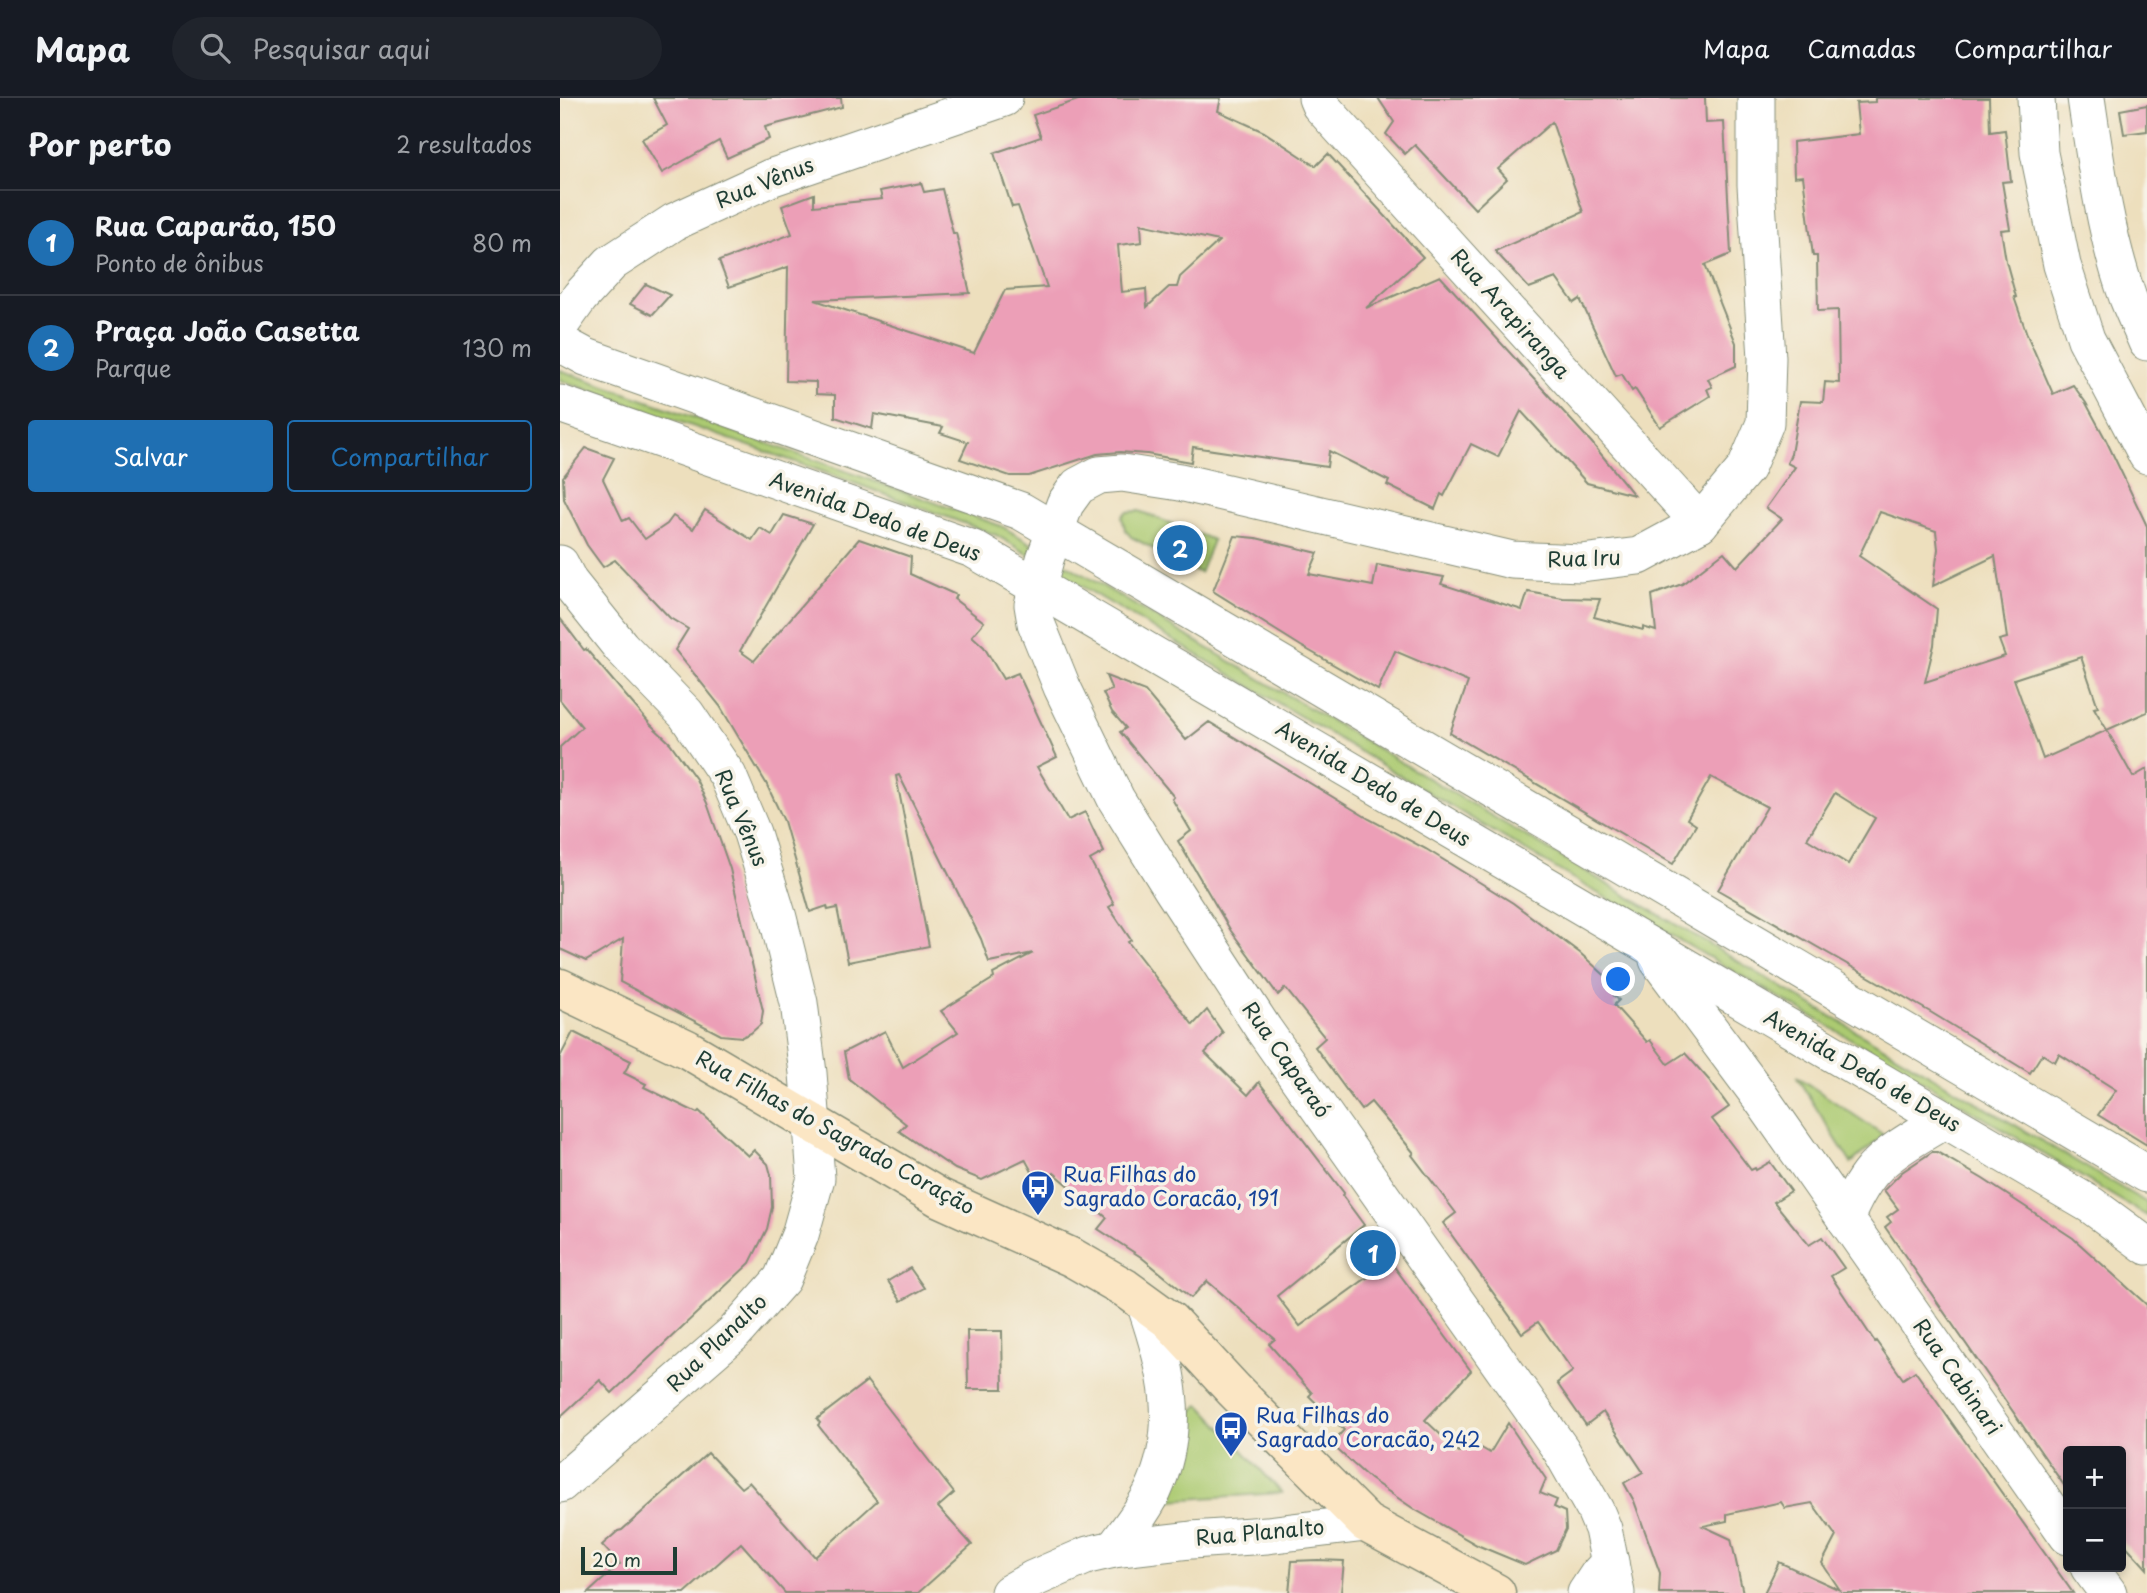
<!DOCTYPE html>
<html lang="pt">
<head>
<meta charset="utf-8">
<style>
  body { margin:0; font-family:"Playpen Sans",sans-serif; background:#20242c; color:#f1f3f6 }
  .controls { position:absolute; right:21px; bottom:21px; display:grid; overflow:hidden; border-radius:7px; box-shadow:0 4px 10px #0003 }
  .controls button { width:63px; height:63px; display:grid; place-items:center; padding:0; border:0; border-bottom:2px solid #363941; background:#171b24; color:#f1f3f6; font:35px sans-serif }
  .scale { position:absolute; left:21px; bottom:18px; width:96px; box-sizing:border-box; padding-left:7px; border:4px solid #1f3d34; border-top:0; font-size:19px; line-height:24px; white-space:nowrap; color:#1f3d34; -webkit-text-stroke:5px #f7f3e8; paint-order:stroke }
  .you { position:absolute; left:1059px; top:882px; width:24px; height:24px; margin:-18px; border:5px solid #fff; border-radius:50%; background:#1a73e8; box-shadow:0 0 0 10px #1a73e833 }
  .badge { display:grid; place-items:center; width:46px; height:46px; border-radius:50%; background:#1f6fb2; color:#fff; font-size:23px; font-weight:700 }
  .pin { position:absolute; translate:-50% -50%; border:4px solid #fff; box-shadow:0 2px 7px #0006 }
  .list { margin:0; padding:0; list-style:none }
  h2 { display:flex; justify-content:space-between; align-items:center; height:91px; margin:0; padding:0 28px; font-size:30px }
  h2 small { font-size:23px; font-weight:400; color:#9ea1a6 }
  .list li { display:grid; grid-template-columns:46px 1fr auto; gap:21px; align-items:center; box-sizing:border-box; height:105px; padding:0 28px; border-top:2px solid #363941 }
  .list b { display:block; font-size:26px; white-space:nowrap }
  .list p { margin:0; font-size:23px; white-space:nowrap; color:#9ea1a6 }
  .list em { font-size:23px; font-style:normal; color:#9ea1a6 }
  .actions { display:flex; gap:14px; padding:21px 28px }
  .actions a { flex:1; padding:16px 0; border:2px solid #1f6fb2; border-radius:7px; text-align:center; font-size:24px; color:#1f6fb2 }
  .actions .main { background:#1f6fb2; color:#fff }
  .icon { flex:none; width:38px; height:38px; fill:none; stroke:currentColor; stroke-width:2; stroke-linecap:round; stroke-linejoin:round }
  .map { position:relative; flex:none; width:1587px; height:1495px; overflow:hidden }
  header { display:flex; align-items:center; gap:42px; box-sizing:border-box; height:98px; padding:0 35px; background:#171b24; border-bottom:2px solid #363941 }
  header strong { font-size:33px }
  nav { display:flex; gap:38px; margin-inline-start:auto; font-size:24px }
  .search { width:490px; height:63px; background:#20242c; display:flex; align-items:center; gap:18px; box-sizing:border-box; padding:0 24px; border-radius:38px; color:#9ea1a6; font-size:26px }
  main { display:flex }
  aside { flex:1; background:#171b24 }
  .map>svg:first-child { display:block }
  .green { fill:#acca71; stroke:#668452; stroke-width:2 }
  .building { fill:#ec9fb7; fill-rule:evenodd }
  .lines { fill:none; stroke-linecap:round; stroke-linejoin:round }
  .street-casing { stroke:#868e78; stroke-width:39 }
  .secondary-casing { stroke:#868e78; stroke-width:41 }
  .street { stroke:#fff; stroke-width:37 }
  .secondary { stroke:#fbe6c4; stroke-width:38 }
  .labels { text-anchor:middle; stroke-width:7; stroke-linejoin:round; paint-order:stroke }
  .street-label { font-size:21px; fill:#1f3d34; stroke:#f7f3e8 }
  .transit-label { font-size:21px; fill:#164399; stroke:#f7f3e8; text-anchor:start }
</style>
</head>
<body>
<header>
<strong>Mapa</strong>
<div class="search"><svg class="icon" aria-label="search" viewBox="0 0 24 24"><circle cx="10" cy="10" r="6"/><path d="M15 15l6 6"/></svg>Pesquisar aqui</div>
<nav><a>Mapa</a><a>Camadas</a><a>Compartilhar</a></nav>
</header>
<main>
<aside>
<h2>Por perto<small>2 resultados</small></h2>
<ul class="list">
<li><span class="badge">1</span><div><b>Rua Caparão, 150</b><p>Ponto de ônibus</p></div><em>80 m</em></li>
<li><span class="badge">2</span><div><b>Praça João Casetta</b><p>Parque</p></div><em>130 m</em></li>
</ul>
<div class="actions"><a class="main">Salvar</a><a>Compartilhar</a></div>
</aside>
<div class="map">
<svg width="1587" height="1495" viewBox="0 0 1587 1495">
  <rect width="100%" height="100%" fill="#f7f3e8"/>
  <filter id="ink" filterUnits="userSpaceOnUse"><feTurbulence type="fractalNoise" baseFrequency=".0143" numOctaves="2"/><feDisplacementMap in="SourceGraphic" scale="14" xChannelSelector="R" yChannelSelector="G"/><feConvolveMatrix kernelMatrix="1 2 1 2 8 2 1 2 1" color-interpolation-filters="sRGB"/></filter>
  <filter id="wash" filterUnits="userSpaceOnUse"><feTurbulence type="fractalNoise" baseFrequency=".00686" numOctaves="4" result="noise"/><feDisplacementMap in="SourceGraphic" scale="28" xChannelSelector="R" yChannelSelector="G"/><feGaussianBlur stdDeviation="1.57" result="paint"/><feColorMatrix in="noise" values="0 0 0 0 0 0 0 0 0 0 0 0 0 0 0 0 0 1.4 0 .05"/><feComposite in="paint" operator="in"/></filter>
  <g filter="url(#wash)">
    <rect width="100%" height="100%" fill="#eddfbd"/>
    <g class="green">
      <polygon points="0,272 441,428 1587,1105 1587,1118 1324,960 1022,786 436,437 264,374 0,282"/>
      <polygon points="579,413 653,442 640,475 571,439 565,431 562,419 566,414"/>
      <polygon points="1236,978 1324,1037 1291,1065"/>
      <polygon points="639,1307 642,1308 722,1395 610,1402 628,1354 632,1314"/>
    </g>
    <g id="blocks">
      <g class="building">
        <polygon points="93,0 281,0 282,9 205,29 209,41 167,60 159,43 102,75 82,41 107,27"/>
        <path d="M 524,0 L 661,0 L 658,13 L 704,34 L 756,68 L 768,56 L 863,159 L 806,210 L 880,178 L 1032,345 L 1074,397 L 1027,385 L 961,313 L 938,359 L 911,346 L 884,398 L 881,396 L 875,411 L 827,387 L 829,383 L 769,353 L 767,369 L 633,349 L 631,364 L 587,356 L 560,354 L 537,356 L 469,378 L 450,378 L 400,361 L 408,344 L 380,335 L 383,329 L 314,316 L 312,331 L 275,319 L 275,297 L 256,296 L 256,284 L 226,283 L 228,169 L 169,189 L 159,163 L 232,136 L 222,108 L 254,96 L 254,108 L 322,101 L 320,93 L 361,85 L 364,94 L 382,91 L 393,135 L 396,135 L 410,195 L 255,202 L 414,255 L 445,192 L 487,189 L 458,108 L 452,109 L 434,55 L 481,39 L 473,17 ZM 581,126 L 659,143 L 620,179 L 617,189 L 609,189 L 587,209 L 586,191 L 562,194 L 558,147 L 582,144 Z"/>
        <polygon points="818,0 1145,0 1146,25 1164,24 1171,156 1145,167 1176,245 1176,268 1148,281 1152,289 1147,291 1150,298 1100,329 1075,291 1072,293 1062,276 1056,278 1020,201 1014,205 996,180 969,190 935,153 1023,114 992,24 938,71 947,81 915,111 855,47 845,56 826,36 834,24"/>
        <path d="M 1315,0 L 1429,0 L 1430,34 L 1445,32 L 1451,83 L 1442,84 L 1450,131 L 1441,132 L 1446,163 L 1456,199 L 1454,199 L 1468,239 L 1493,296 L 1513,287 L 1526,305 L 1546,342 L 1587,428 L 1587,614 L 1547,632 L 1534,610 L 1538,609 L 1521,559 L 1454,581 L 1483,661 L 1547,632 L 1573,679 L 1587,671 L 1587,1047 L 1538,1017 L 1556,992 L 1499,956 L 1495,964 L 1482,956 L 1470,975 L 1372,915 L 1158,792 L 1207,709 L 1151,679 L 1127,721 L 1136,727 L 1113,766 L 890,635 L 908,584 L 835,553 L 818,592 L 741,548 L 653,493 L 675,438 L 696,440 L 758,455 L 749,476 L 813,488 L 817,467 L 884,479 L 881,486 L 962,512 L 968,494 L 1003,500 L 1040,501 L 1034,519 L 1083,532 L 1083,529 L 1096,533 L 1092,497 L 1122,486 L 1164,454 L 1177,469 L 1222,421 L 1206,410 L 1235,369 L 1227,365 L 1231,356 L 1240,303 L 1263,304 L 1265,284 L 1279,285 L 1278,212 L 1258,213 L 1257,158 L 1253,158 L 1243,78 L 1234,79 L 1233,44 L 1299,36 L 1296,5 L 1315,4 ZM 1320,414 L 1376,433 L 1378,451 L 1373,488 L 1435,458 L 1447,540 L 1439,542 L 1445,558 L 1365,584 L 1374,547 L 1377,511 L 1299,458 ZM 1275,695 L 1315,720 L 1288,766 L 1247,741 Z"/>
        <polygon points="1587,7 1587,33 1564,36 1560,12"/>
        <polygon points="86,186 110,197 92,217 70,206"/>
        <polygon points="26,350 54,360 43,381 63,423 69,420 85,441 107,426 113,418 133,431 145,412 192,442 200,430 212,437 224,417 253,426 180,553 194,563 299,441 351,459 350,476 396,497 394,501 424,524 412,538 424,549 443,581 458,575 497,659 477,669 508,722 525,714 544,754 530,762 554,806 549,809 571,842 568,844 633,927 647,912 663,935 645,955 688,997 699,984 784,1095 782,1097 804,1127 717,1198 740,1228 830,1163 911,1273 865,1322 899,1354 911,1344 930,1355 948,1325 986,1381 980,1395 997,1402 994,1409 1005,1414 1006,1431 996,1452 965,1467 917,1447 854,1411 810,1381 771,1346 784,1332 749,1298 752,1295 709,1246 715,1241 647,1183 631,1200 581,1159 538,1131 547,1120 494,1075 481,1090 465,1061 422,1082 395,1071 339,1033 346,1026 289,981 284,954 325,933 343,969 398,934 381,913 434,880 433,876 473,855 429,864 421,841 339,677 336,678 369,848 288,864 277,810 268,812 267,808 250,814 224,723 206,685 160,608 115,552 128,531 110,520 55,462 43,469 27,447 4,401 3,379"/>
        <polygon points="0,520 24,552 26,551 90,626 110,645 136,681 147,705 170,771 203,913 201,926 191,935 182,939 161,937 60,884 63,841 26,863 0,851 0,649 22,629 0,602"/>
        <polygon points="546,578 585,593 626,642 649,624 809,721 866,751 953,805 1020,855 1061,892 1054,898 1059,902 1054,907 1087,944 1090,942 1108,966 1125,955 1149,982 1169,1009 1152,1021 1191,1072 1195,1070 1196,1072 1210,1064 1231,1093 1214,1104 1249,1147 1262,1139 1284,1170 1271,1178 1315,1244 1316,1243 1343,1281 1355,1273 1513,1495 1204,1495 1219,1464 1280,1492 1262,1465 1276,1438 1252,1405 1225,1410 1221,1404 1167,1416 1167,1423 1143,1428 1171,1441 1183,1495 1099,1495 1100,1475 1074,1403 1064,1385 1083,1374 1043,1314 1026,1327 997,1285 1013,1273 978,1224 962,1235 883,1125 896,1115 852,1057 854,1055 811,1004 801,1012 755,949 765,940 725,890 718,897 671,833 618,743 631,733 612,701 614,699 560,634 566,630 552,614 543,595 552,592"/>
        <polygon points="13,934 71,963 64,975 86,986 84,989 137,1015 139,1013 188,1058 194,1052 208,1066 211,1077 212,1109 207,1131 190,1165 52,1295 40,1282 0,1319 0,959"/>
        <polygon points="1372,1054 1377,1054 1423,1081 1513,1140 1587,1207 1587,1471 1561,1442 1561,1353 1508,1353 1508,1393 1325,1129 1331,1124 1327,1119 1338,1111 1324,1092 1342,1074"/>
        <polygon points="350,1170 364,1190 341,1203 328,1183"/>
        <polygon points="407,1233 442,1233 443,1291 408,1291"/>
        <polygon points="307,1283 394,1395 378,1409 412,1447 358,1495 225,1495 181,1445 125,1495 28,1495 60,1466 42,1447 58,1433 62,1432 148,1355 181,1390 189,1384 255,1459 317,1403 258,1327 260,1325 257,1321"/>
        <polygon points="758,1462 784,1463 781,1495 729,1495 732,1463"/>
      </g>
    </g>
  </g>
  <g filter="url(#ink)">
    <use href="#blocks" fill-opacity="0" stroke="#868e78" stroke-width="2"/>
    <g class="lines">
      <g class="street-casing">
        <g id="street">
          <polyline points="757,0 760,7 1140,425"/>
          <polyline points="1476,0 1479,55 1502,167 1526,241 1587,357"/>
          <path d="M 1526,0 C 1536,67 1545,136 1568,200 C 1574,215 1581,230 1587,244"/>
          <polyline points="0,227 20,199 51,165 114,124 210,80 444,0"/>
          <polyline points="0,245 26,259 461,413 1587,1076"/>
          <polyline points="0,306 413,451 1531,1107 1587,1148"/>
          <polyline points="0,466 9,484 61,549 126,616 168,678 192,735 218,820 239,905 248,975 256,1080 240,1137 222,1181 174,1235 0,1386"/>
          <polyline points="1098,862 1201,1000 1508,1438"/>
          <path d="M 1285,1120 C 1293,1103 1301,1086 1313,1072 C 1332,1051 1360,1037 1384,1022"/>
          <path d="M 554,1451 C 567,1433 583,1414 593,1393 C 623,1328 607,1269 585,1205"/>
          <polyline points="1529,1469 1548,1495"/>
          <polyline points="449,1495 473,1481 528,1457 554,1451 631,1442 707,1437 806,1425"/>
          <polyline points="1026,1495 1038,1477 1050,1464"/>
          <polyline points="1056,1495 1043,1431 1035,1412 1001,1352 704,932 612,791 556,701 502,589 476,525 473,507 485,461 505,406 518,388 539,377 562,375 620,384 952,462 1021,465 1079,458 1140,425 1186,370 1205,325 1207,260 1196,87 1196,0"/>
        </g>
      </g>
      <g class="secondary-casing">
        <polyline id="secondary" points="0,890 127,951 380,1100 513,1160 565,1190 609,1222 673,1291 806,1425 936,1495"/>
      </g>
      <use href="#street" class="street"/>
      <use href="#secondary" class="secondary"/>
    </g>
  </g>
  <defs>
    <g id="bus-pin" transform="scale(1.75)"><path d="M0 17L-7.5 6A9.5 9.5 0 1 1 7.5 6Z" fill="#1a4fb4" stroke="#f7f3e8"/><path d="M-5-6H5V4H4V6H2V4H-2V6H-4V4H-5ZM-3.5-4V0h7V-4ZM-3.5 1.2v1.5H-2V1.2ZM2 1.2v1.5H3.5V1.2Z" fill="#fff"/></g>
  </defs>
  <g fill-rule="evenodd">
    <use href="#bus-pin" x="478" y="1089"/>
    <use href="#bus-pin" x="671" y="1330"/>
  </g>
  <g class="labels">
    <g class="street-label">
      <text transform="translate(205 85) rotate(-22)" y="7">Rua Vênus</text>
      <text transform="translate(950 216) rotate(48)" y="7">Rua Arapiranga</text>
      <text transform="translate(315 419) rotate(20)" y="7">Avenida Dedo de Deus</text>
      <text transform="translate(1024 461) rotate(-2)" y="7">Rua Iru</text>
      <text transform="translate(813 686) rotate(31)" y="7">Avenida Dedo de Deus</text>
      <text transform="translate(181 720) rotate(67)" y="7">Rua Vênus</text>
      <text transform="translate(726 962) rotate(55)" y="7">Rua Caparaó</text>
      <text transform="translate(1302 973) rotate(30)" y="7">Avenida Dedo de Deus</text>
      <text transform="translate(275 1035) rotate(29)" y="7">Rua Filhas do Sagrado Coração</text>
      <text transform="translate(157 1245) rotate(-44)" y="7">Rua Planalto</text>
      <text transform="translate(1397 1279) rotate(55)" y="7">Rua Cabinari</text>
      <text transform="translate(700 1435) rotate(-5)" y="7">Rua Planalto</text>
    </g>
    <g class="transit-label">
      <text x="503" y="1084">Rua Filhas do<tspan x="503" dy="24">Sagrado Coracão, 191</tspan></text>
      <text x="696" y="1325">Rua Filhas do<tspan x="696" dy="24">Sagrado Coracão, 242</tspan></text>
    </g>
  </g>
</svg>
<div class="controls">
<button>+</button>
<button>−</button>
</div>
<div class="scale">20 m</div>
<div class="you"></div>
<div class="pin badge" style="left:813px;top:1155px">1</div>
<div class="pin badge" style="left:620px;top:450px">2</div>
</div>
</main>
</body>
</html>
